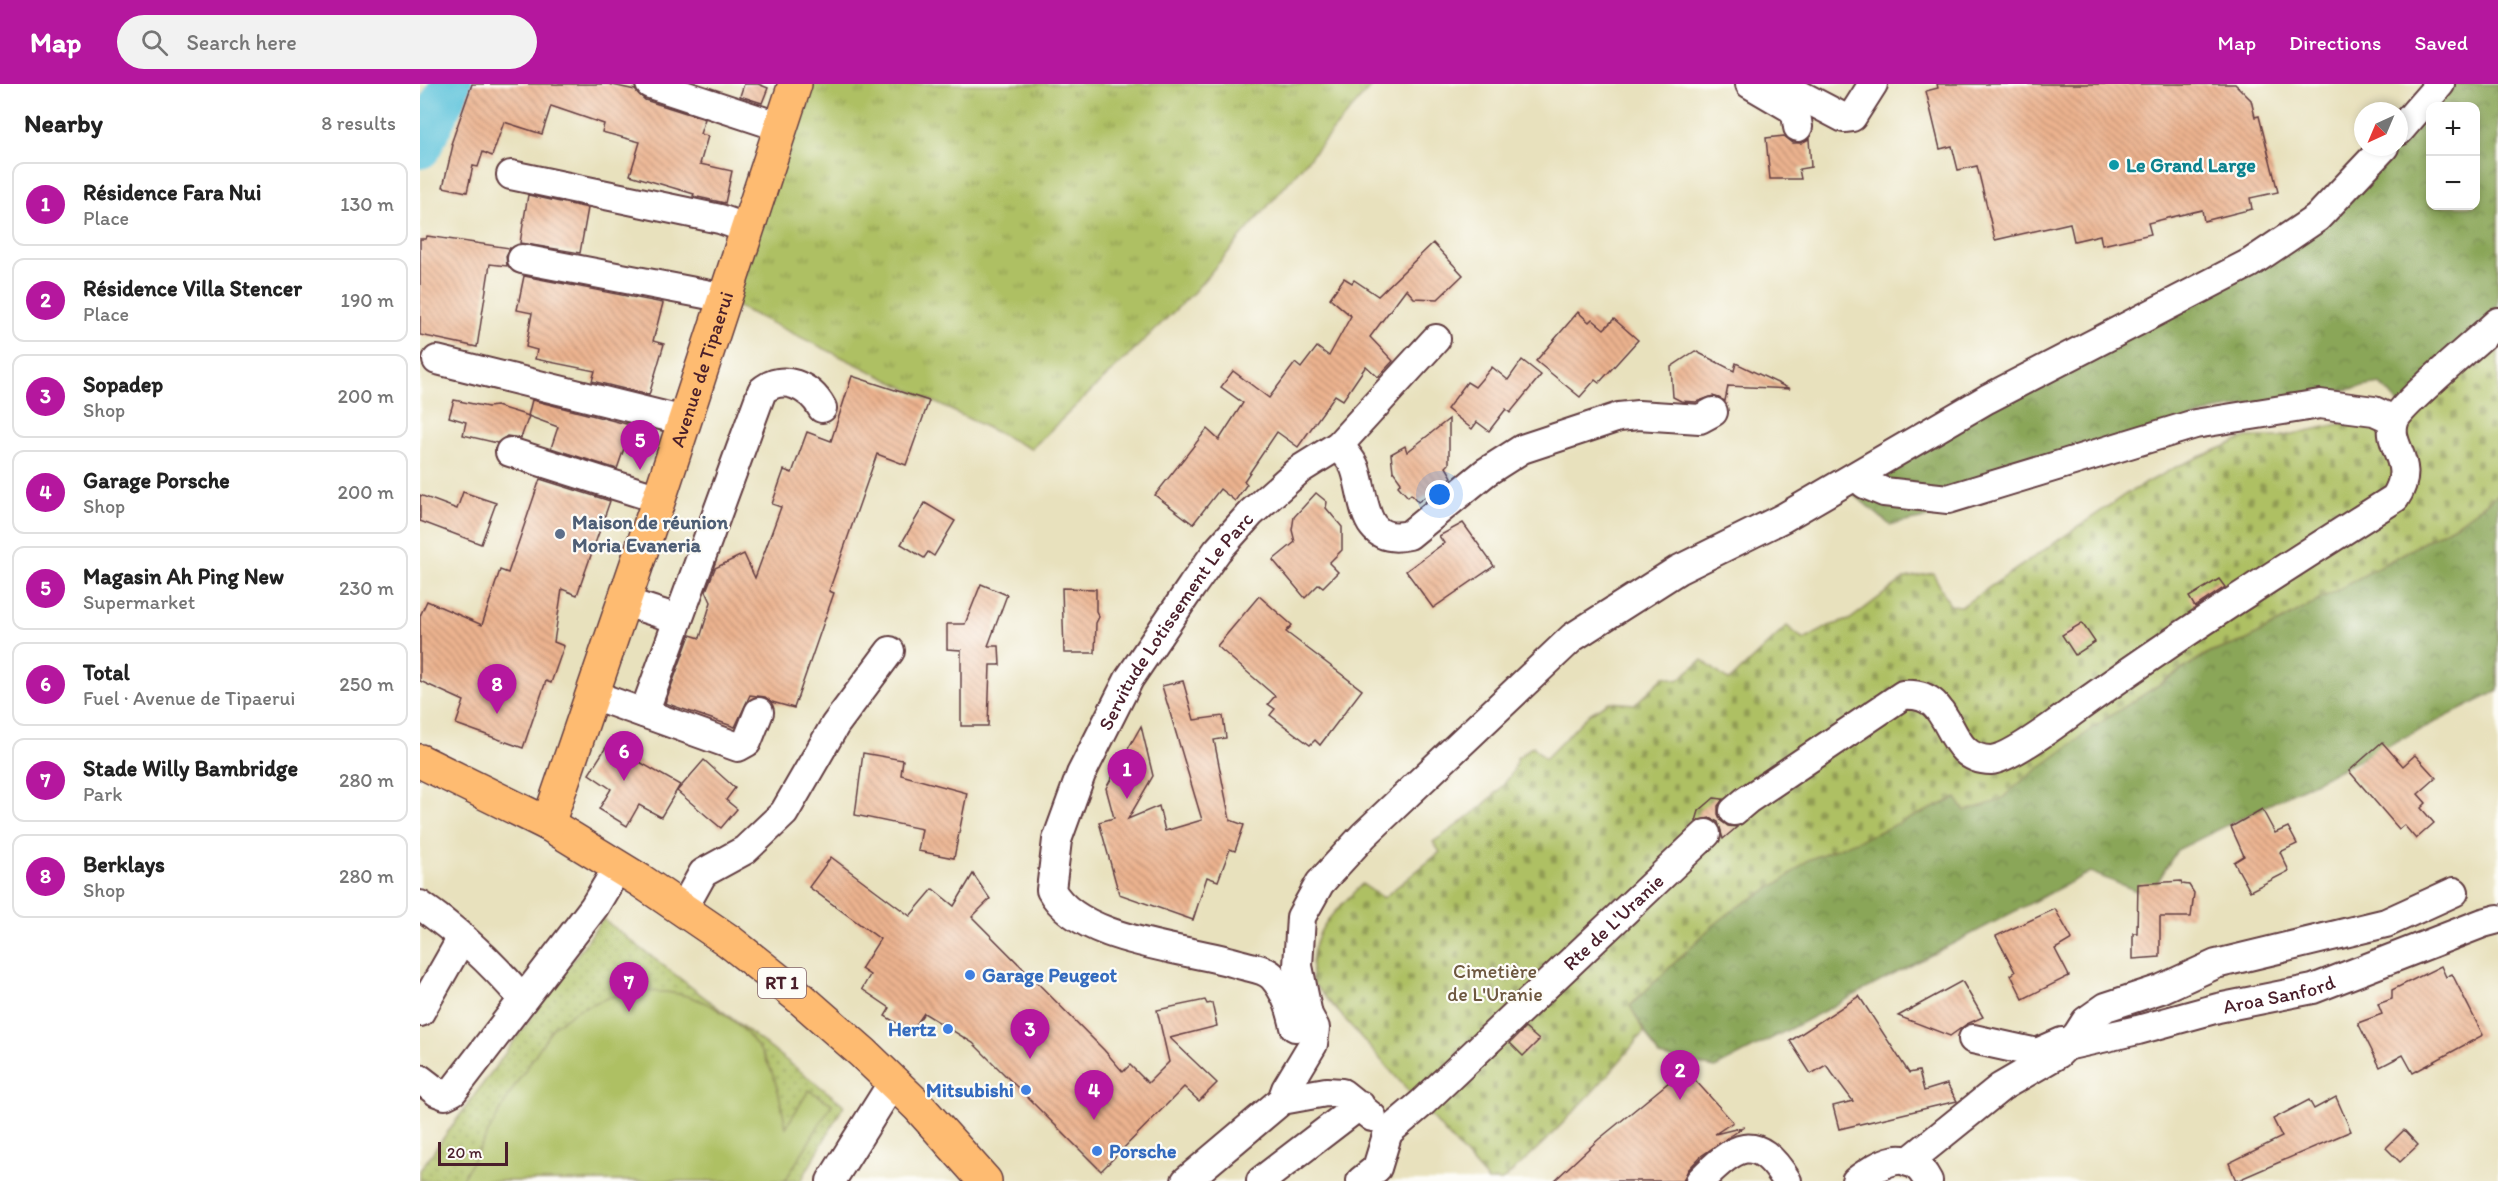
<!DOCTYPE html>
<html lang="en">
<head>
<meta charset="utf-8">
<style>
  body { margin:0; font-family:Itim,sans-serif; background:#f2f2f2; color:#222 }
  .controls { position:absolute; right:18px; top:18px; display:grid; overflow:hidden; border-radius:12px; box-shadow:0 3px 9px #0003 }
  .controls button { width:54px; height:54px; display:grid; place-items:center; padding:0; border:0; border-bottom:2px solid #e0e0e0; background:#fff; color:#222; font:30px sans-serif }
  .compass { position:absolute; left:1934px; top:18px; width:54px; height:54px; border-radius:50%; background:#fff; box-shadow:0 3px 9px #0003; rotate:224deg }
  .scale { position:absolute; left:18px; bottom:15px; width:70px; box-sizing:border-box; padding-left:6px; border:3px solid #4a1f2b; border-top:0; font-size:16px; line-height:21px; white-space:nowrap; color:#4a1f2b; -webkit-text-stroke:4px #fdfcf7; paint-order:stroke }
  .you { position:absolute; left:1020px; top:411px; width:21px; height:21px; margin:-15px; border:4px solid #fff; border-radius:50%; background:#1a73e8; box-shadow:0 0 0 9px #1a73e833 }
  .badge { display:grid; place-items:center; width:39px; height:39px; border-radius:50%; background:#b5179e; color:#fff; font-size:20px; font-weight:700 }
  .pin { position:absolute; translate:-50% -50px; filter:drop-shadow(0 2px 3px #0008) }
  .pin::after { content:''; position:absolute; top:32px; width:21px; height:18px; background:inherit; clip-path:polygon(0 0,100% 0,50% 100%) }
  .list { margin:0; padding:0; list-style:none }
  h2 { display:flex; justify-content:space-between; align-items:center; height:78px; margin:0; padding:0 24px; font-size:26px }
  h2 small { font-size:20px; font-weight:400; color:#767676 }
  .list li { display:grid; grid-template-columns:39px 1fr auto; gap:18px; align-items:center; box-sizing:border-box; height:84px; margin:0 12px 12px; padding:0 12px; border:2px solid #e0e0e0; border-radius:12px }
  .list b { display:block; font-size:22px; white-space:nowrap }
  .list p { margin:0; font-size:20px; white-space:nowrap; color:#767676 }
  .list em { font-size:20px; font-style:normal; color:#767676 }
  .icon { flex:none; width:33px; height:33px; fill:none; stroke:currentColor; stroke-width:2; stroke-linecap:round; stroke-linejoin:round }
  .map { position:relative; flex:none; width:2078px; height:1097px; overflow:hidden }
  header { display:flex; align-items:center; gap:36px; box-sizing:border-box; height:84px; padding:0 30px; background:#b5179e; color:#fff }
  header strong { font-size:28px }
  nav { display:flex; gap:33px; margin-inline-start:auto; font-size:21px }
  .search { width:420px; height:54px; background:#f2f2f2; display:flex; align-items:center; gap:15px; box-sizing:border-box; padding:0 21px; border-radius:33px; color:#767676; font-size:22px }
  main { display:flex }
  aside { flex:1; background:#fff }
  .map>svg:first-child { display:block }
  .grass { fill:url(#grass-tufts); stroke:#7c7047; stroke-width:1.5 }
  .forest { fill:url(#forest-crowns); stroke:#6a6242; stroke-width:1.5; fill-rule:evenodd }
  .cemetery { fill:url(#cemetery-stones); stroke:#7c7047; stroke-width:1.5 }
  .park { fill:url(#park-dots); stroke:#7c7047; stroke-width:1.5 }
  .pitch { fill:#aec063; stroke:#7c7047; stroke-width:1.5 }
  .lines { fill:none; stroke-linecap:round; stroke-linejoin:round }
  .river { stroke:#5fc4dc; stroke-width:42 }
  .building { fill:url(#building-back-hatch) }
  .minor-casing { stroke:#623c41; stroke-width:32 }
  .major-casing { stroke:#623c41; stroke-width:36 }
  .minor { stroke:#fff; stroke-width:28 }
  .major { stroke:#febb71; stroke-width:33 }
  .culture-dot { fill:#0f9aa8; stroke:#fdfcf7; stroke-width:2 }
  .service-dot { fill:#5c6f8a; stroke:#fdfcf7; stroke-width:2 }
  .shop-dot { fill:#3f7fe0; stroke:#fdfcf7; stroke-width:2 }
  .labels { text-anchor:middle; stroke-width:4.5; stroke-linejoin:round; paint-order:stroke }
  .shield { fill:#fdfcf7; stroke:#806168; stroke-width:1.5 }
  .shield-label { font-size:18px; font-weight:bold; fill:#4a1f2b }
  .culture-label { font-size:20px; font-weight:bold; fill:#0d838f; stroke:#fdfcf7; text-anchor:start }
  .street-label { font-size:20px; fill:#4a1f2b; stroke:#fdfcf7 }
  .service-label { font-size:20px; font-weight:bold; fill:#4e5e75; stroke:#fdfcf7; text-anchor:start }
  .park-label { font-size:20px; fill:#6d573f; stroke:#fdfcf7 }
  .shop-label { font-size:20px; font-weight:bold; fill:#366cbe; stroke:#fdfcf7; text-anchor:start }
</style>
</head>
<body>
<header>
<strong>Map</strong>
<div class="search"><svg class="icon" aria-label="search" viewBox="0 0 24 24"><circle cx="10" cy="10" r="6"/><path d="M15 15l6 6"/></svg>Search here</div>
<nav><a>Map</a><a>Directions</a><a>Saved</a></nav>
</header>
<main>
<aside>
<h2>Nearby<small>8 results</small></h2>
<ul class="list">
<li><span class="badge">1</span><div><b>Résidence Fara Nui</b><p>Place</p></div><em>130 m</em></li>
<li><span class="badge">2</span><div><b>Résidence Villa Stencer</b><p>Place</p></div><em>190 m</em></li>
<li><span class="badge">3</span><div><b>Sopadep</b><p>Shop</p></div><em>200 m</em></li>
<li><span class="badge">4</span><div><b>Garage Porsche</b><p>Shop</p></div><em>200 m</em></li>
<li><span class="badge">5</span><div><b>Magasin Ah Ping New</b><p>Supermarket</p></div><em>230 m</em></li>
<li><span class="badge">6</span><div><b>Total</b><p>Fuel · Avenue de Tipaerui</p></div><em>250 m</em></li>
<li><span class="badge">7</span><div><b>Stade Willy Bambridge</b><p>Park</p></div><em>280 m</em></li>
<li><span class="badge">8</span><div><b>Berklays</b><p>Shop</p></div><em>280 m</em></li>
</ul>
</aside>
<div class="map">
<svg width="2078" height="1097" viewBox="0 0 2078 1097">
  <defs>
    <pattern id="grass-tufts" width="24" height="20" patternUnits="userSpaceOnUse" patternTransform="scale(1.5)"><rect width="24" height="20" fill="#aec063"/><path d="M3 7l-1-3M5 7V3M7 7l1-3M15 17l-1-3M17 17v-4M19 17l1-3" fill="none" stroke="#909b52"/></pattern>
    <pattern id="forest-crowns" width="20" height="18" patternUnits="userSpaceOnUse" patternTransform="scale(1.5)"><rect width="20" height="18" fill="#8aa659"/><path d="M2 6a3 3 0 1 1 6 0M12 15a3 3 0 1 1 6 0" fill="none" stroke="#73874a"/></pattern>
    <pattern id="cemetery-stones" width="16" height="16" patternUnits="userSpaceOnUse" patternTransform="scale(1.5)"><rect width="16" height="16" fill="#aec063"/><path d="M2 7V4a2 2 0 0 1 4 0v3zM10 15v-3a2 2 0 0 1 4 0v3z" fill="#909b52"/></pattern>
    <pattern id="park-dots" width="8" height="8" patternUnits="userSpaceOnUse" patternTransform="scale(1.5)"><rect width="8" height="8" fill="#aec063"/><path d="M2 2h.1M6 6h.1" fill="none" stroke="#909b52" stroke-width="1.8" stroke-linecap="round"/></pattern>
    <pattern id="building-back-hatch" width="6" height="6" patternUnits="userSpaceOnUse" patternTransform="scale(1.5)"><rect width="6" height="6" fill="#ecb38f"/><path d="M-1 5l2 2M0 0l6 6M5-1l2 2" fill="none" stroke="#c19175"/></pattern>
  </defs>
  <rect width="100%" height="100%" fill="#fdfcf7"/>
  <filter id="ink" filterUnits="userSpaceOnUse"><feTurbulence type="fractalNoise" baseFrequency=".0167" numOctaves="2"/><feDisplacementMap in="SourceGraphic" scale="12" xChannelSelector="R" yChannelSelector="G"/><feConvolveMatrix kernelMatrix="1 2 1 2 8 2 1 2 1" color-interpolation-filters="sRGB"/></filter>
  <filter id="wash" filterUnits="userSpaceOnUse"><feTurbulence type="fractalNoise" baseFrequency=".008" numOctaves="4" result="noise"/><feDisplacementMap in="SourceGraphic" scale="24" xChannelSelector="R" yChannelSelector="G"/><feGaussianBlur stdDeviation="1.35" result="paint"/><feColorMatrix in="noise" values="0 0 0 0 0 0 0 0 0 0 0 0 0 0 0 0 0 1.4 0 .05"/><feComposite in="paint" operator="in"/></filter>
  <g filter="url(#wash)">
    <rect width="100%" height="100%" fill="#e8e1bd"/>
    <polygon class="grass" points="379,0 953,0 773,209 611,365 306,217"/>
    <g class="forest">
      <path d="M 2025,0 L 2078,0 L 2078,243 L 1984,326 L 1961,300 L 1792,327 L 1526,430 L 1470,441 L 1420,399 L 1879,149 L 1964,63 L 1979,63 L 1979,48 ZM 2010,22 L 2056,22 L 2056,122 L 2010,122 Z"/>
      <polygon points="2078,410 2078,607 1757,766 1729,812 1670,788 1295,984 1239,972 1210,922 1291,843 1317,823 1362,797 1388,776 1537,714 1579,717 1604,695 1687,634 1787,570 1827,556 2038,439"/>
    </g>
    <path class="cemetery" d="M 2078,243 L 2078,410 L 2038,439 L 1827,556 L 1786,570 L 1687,634 L 1604,695 L 1579,717 L 1545,727 L 1536,714 L 1454,750 L 1388,776 L 1362,797 L 1317,823 L 1291,843 L 1210,922 L 1224,948 C 1181,1001 1133,1052 1082,1097 L 1068,1097 L 892,898 C 889,846 909,834 942,800 L 963,814 L 1020,768 L 1013,758 C 1038,741 1094,704 1097,674 L 1113,662 L 1125,675 L 1169,630 L 1189,618 L 1215,620 L 1245,592 L 1258,596 L 1282,576 L 1309,597 L 1367,542 L 1384,556 L 1409,542 L 1429,536 L 1485,494 L 1513,489 L 1530,521 L 1542,522 L 1706,410 L 1758,382 L 1827,353 L 1859,353 L 1984,326 Z"/>
    <polygon class="park" points="183,835 424,1021 381,1097 0,1097 0,1086"/>
    <path class="pitch" d="M 221,907 C 231,908 242,907 253,909 C 302,917 343,955 357,1003 C 361,1016 363,1030 366,1043 L 389,1006 L 412,1020 L 365,1097 L 41,1097 L 94,1003 L 134,942 L 157,926 L 190,913 Z"/>
    <g class="lines">
      <polyline class="river" points="0,64 31,0"/>
    </g>
    <g id="blocks">
      <g class="building">
        <polygon points="52,0 188,0 215,6 225,16 285,35 280,50 288,52 280,80 312,87 305,119 273,112 274,110 210,91 220,58 182,48 184,40 131,22 122,50 84,38 72,72 63,68 58,83 53,82 47,108 23,103 33,61 31,60"/>
        <polygon points="324,0 338,0 348,4 342,19 320,12"/>
        <polygon points="1517,0 1815,0 1831,16 1835,33 1839,32 1858,108 1830,114 1832,125 1784,137 1782,126 1756,132 1728,139 1731,150 1682,161 1680,151 1654,157 1650,139 1575,156 1557,82 1538,86 1532,62 1520,65 1506,7 1518,4"/>
        <polygon points="1364,52 1373,59 1381,59 1389,55 1391,83 1379,85 1381,95 1350,95 1346,54"/>
        <polygon points="108,111 168,124 160,169 100,159"/>
        <polygon points="7,152 90,164 86,172 87,182 70,180 57,263 0,251 0,155 6,155"/>
        <polygon points="1013,159 1043,191 1018,215 994,214 986,205 950,253 973,277 958,293 946,282 923,316 915,311 878,363 857,348 824,397 827,400 815,417 800,405 773,440 735,411 787,345 799,356 823,319 801,303 813,287 849,314 875,279 881,284 897,263 909,272 931,232 910,214 924,194 932,199 934,196 958,212"/>
        <polygon points="104,192 243,219 233,257 244,260 229,311 172,297 175,287 115,275 117,266 106,263 112,229 97,226"/>
        <polygon points="1158,228 1169,238 1172,235 1184,245 1194,235 1218,256 1179,299 1175,296 1160,313 1116,277"/>
        <polygon points="1275,267 1314,287 1316,279 1370,305 1308,302 1305,317 1293,312 1276,318 1261,317 1253,313 1251,283"/>
        <polygon points="1102,276 1121,291 1090,329 1086,325 1069,347 1057,338 1052,345 1027,325 1047,298 1055,303 1072,283 1088,296"/>
        <polygon points="432,292 509,317 486,381 457,370 409,507 414,509 374,624 352,618 345,613 330,611 315,643 245,619 270,551 280,554 291,518 286,507 295,484 324,470 335,494 361,423 352,420 364,386 372,389 387,348 411,357"/>
        <polygon points="34,316 68,323 76,322 109,332 101,354 87,352 77,359 43,351 46,338 29,333"/>
        <polygon points="112,316 218,343 210,347 197,385 131,364 138,343 108,332"/>
        <polygon points="1029,335 1029,380 1026,383 1032,393 998,418 991,410 988,413 978,402 981,398 973,387 971,370 985,362 987,368"/>
        <polygon points="120,395 190,417 157,511 142,505 134,558 144,562 131,599 126,597 103,664 36,640 44,617 0,597 0,532 7,517 62,541 80,486 88,489"/>
        <polygon points="43,408 76,419 61,460 0,437 0,411 37,425"/>
        <polygon points="896,409 907,418 906,424 922,443 922,466 909,479 918,488 903,503 899,500 885,514 853,476 875,458 872,446 874,433"/>
        <polygon points="505,419 535,437 514,472 508,468 504,474 481,460"/>
        <polygon points="1043,439 1074,482 1013,524 986,487 1024,459 1019,452"/>
        <polygon points="1799,495 1805,503 1775,523 1769,513"/>
        <polygon points="561,500 587,511 568,562 579,562 580,581 570,581 568,642 541,642 541,566 527,565 527,540 545,540"/>
        <polygon points="642,504 676,505 676,527 679,533 676,539 675,569 644,569"/>
        <polygon points="839,512 872,541 866,548 942,606 900,661 895,656 890,661 850,631 855,625 848,620 855,612 797,562"/>
        <polygon points="1662,539 1675,558 1655,571 1642,551"/>
        <polygon points="763,597 774,636 803,632 806,654 794,656 810,736 824,741 815,767 810,765 798,797 787,793 773,836 699,810 679,738 694,734 686,704 721,642 733,692 708,735 739,722 745,747 782,736 742,602"/>
        <polygon points="1962,658 1983,682 1995,671 2016,694 1998,710 2006,719 2001,724 2014,739 1996,755 1984,741 1979,745 1929,687"/>
        <polygon points="188,660 260,701 241,733 219,721 207,742 179,725 191,705 169,690"/>
        <polygon points="443,669 483,676 481,691 547,709 534,774 498,767 502,745 435,731"/>
        <polygon points="284,676 315,704 306,716 317,725 301,744 257,707"/>
        <polygon points="1294,714 1303,715 1298,722 1298,730 1301,737 1308,742 1317,743 1303,755 1298,738 1290,734 1276,737 1279,727"/>
        <polygon points="1842,725 1855,749 1868,743 1877,760 1860,768 1869,787 1830,807 1814,778 1824,772 1811,743"/>
        <polygon points="411,773 490,832 513,805 534,822 553,790 570,815 552,833 684,966 703,988 710,981 728,999 749,978 737,926 785,916 787,920 792,919 797,942 750,954 797,999 779,1017 764,1003 681,1087 553,959 504,929 491,948 465,932 470,924 442,905 450,891 441,885 460,855 389,803"/>
        <polygon points="1761,797 1762,800 1769,801 1774,809 1771,833 1740,833 1740,873 1713,875 1713,849 1717,849 1718,800"/>
        <polygon points="1635,825 1652,855 1635,865 1649,892 1603,915 1591,891 1595,888 1576,852"/>
        <polygon points="2021,882 2026,893 2032,890 2063,951 1993,989 1983,971 1960,983 1938,939 1962,930 1958,920 1972,915 1972,906"/>
        <polygon points="1542,897 1563,933 1547,940 1530,952 1478,932"/>
        <polygon points="1439,912 1489,989 1499,987 1504,1007 1527,1000 1537,1017 1419,1045 1413,1022 1433,1017 1406,981 1391,990 1370,957"/>
        <polygon points="1105,944 1119,956 1103,972 1090,959"/>
        <polygon points="1265,985 1313,1038 1295,1050 1324,1043 1281,1072 1268,1086 1263,1097 1134,1097 1179,1055"/>
        <polygon points="1916,1013 1931,1047 1816,1097 1809,1079 1862,1053 1853,1035 1889,1016 1894,1025"/>
        <polygon points="1984,1046 1998,1061 1980,1078 1966,1064"/>
      </g>
    </g>
  </g>
  <g filter="url(#ink)">
    <use href="#blocks" fill-opacity="0" stroke="#623c41" stroke-width="1.5"/>
    <g class="lines">
      <g class="minor-casing">
        <g id="minor">
          <polyline points="230,0 361,43"/>
          <polyline points="1330,0 1371,24 1376,30 1378,43"/>
          <polyline points="1359,0 1424,34 1432,33 1453,0"/>
          <polyline points="1979,47 2020,0"/>
          <polyline points="91,91 300,135 328,145"/>
          <polyline points="102,175 306,214"/>
          <polyline points="17,276 265,337"/>
          <path d="M 919,361 C 924,368 932,376 935,384 C 946,415 941,462 989,451 L 1066,388 L 1102,365 L 1199,333 L 1218,331 L 1280,335 L 1293,328"/>
          <polyline points="90,368 239,415"/>
          <polyline points="1437,393 1445,400 1464,408 1528,415 1775,340 1900,320 1954,327 1974,336"/>
          <polyline points="205,518 258,535"/>
          <polyline points="173,611 318,663 327,658 339,628"/>
          <path d="M 224,629 L 342,307 C 362,289 390,302 402,324"/>
          <path d="M 1314,727 L 1327,716 L 1483,611 C 1538,606 1521,676 1571,676 C 1589,675 1636,640 1652,628 C 1757,552 1866,483 1975,414 C 1998,379 1966,363 1974,338 C 1978,323 2061,254 2078,238"/>
          <path d="M 0,821 C 38,847 72,879 102,914"/>
          <polyline points="263,825 283,789 325,766 364,729 415,641 470,567"/>
          <polyline points="0,928 42,854"/>
          <path id="s1" d="M 875,943 C 871,925 866,908 853,893 C 844,884 831,884 819,880 C 767,864 659,858 631,806 L 637,756 L 661,690 L 709,595 L 772,502 L 797,467 L 831,429 L 879,386 L 919,361 L 1016,255"/>
          <polyline points="1553,955 1617,969 1642,958"/>
          <path id="s2" d="M 1646,962 L 1718,946 L 1798,924 L 1893,905 L 2063,839 L 2078,835"/>
          <polyline points="0,995 17,1008 25,1011 33,1007 174,823 198,783"/>
          <polyline points="862,1016 906,1008 922,1009 952,1033"/>
          <path id="s3" d="M 968,1048 L 1001,1020 L 1286,750"/>
          <polyline points="1488,1078 1581,1003 1638,970 1657,951 1666,937 1686,923 1741,905 1796,880 1966,839 2034,808"/>
          <polyline points="411,1097 473,998"/>
          <polyline points="766,1097 862,1016 866,1005 893,960 895,944 888,931 878,882 881,833 900,799 944,751 1153,553 1258,486 1363,434 1567,315 1830,179 1897,134 1964,63"/>
          <polyline points="841,1097 940,1021"/>
          <polyline points="941,1097 957,1084 968,1048"/>
          <path d="M 1280,1097 C 1314,1062 1336,1046 1367,1097"/>
          <path d="M 1436,1097 C 1461,1079 1489,1060 1508,1097"/>
        </g>
      </g>
      <g class="major-casing">
        <g id="major">
          <polyline points="0,677 128,740 221,797 309,857 378,912 443,969 498,1022 565,1097"/>
          <path id="s4" d="M 128,740 L 239,415 L 375,0"/>
        </g>
      </g>
      <use href="#minor" class="minor"/>
      <use href="#major" class="major"/>
    </g>
  </g>
  <circle class="culture-dot" cx="1694" cy="81" r="6"/>
  <circle class="service-dot" cx="140" cy="450" r="6"/>
  <g class="shop-dot">
    <circle cx="550" cy="891" r="6"/>
    <circle cx="528" cy="945" r="6"/>
    <circle cx="606" cy="1006" r="6"/>
    <circle cx="677" cy="1067" r="6"/>
  </g>
  <g class="labels">
    <rect class="shield" x="338" y="884" width="48" height="30" rx="4.5"/>
    <g class="shield-label">
      <text x="362" y="905">RT 1</text>
    </g>
    <g class="culture-label">
      <text x="1706" y="88">Le Grand Large</text>
    </g>
    <g class="street-label">
      <text dy="7" stroke="none"><textPath href="#s4" startOffset="480">Avenue de Tipaerui</textPath></text>
      <text dy="7" stroke="none"><textPath href="#s1" startOffset="600">Servitude Lotissement Le Parc</textPath></text>
      <text dy="7" stroke="none"><textPath href="#s3" startOffset="308">Rte de L'Uranie</textPath></text>
      <text dy="7" stroke="none"><textPath href="#s2" startOffset="219">Aroa Sanford</textPath></text>
    </g>
    <g class="service-label">
      <text x="152" y="445">Maison de réunion<tspan x="152" dy="23">Moria Evaneria</tspan></text>
    </g>
    <g class="park-label">
      <text x="1075" y="894">Cimetière<tspan x="1075" dy="23">de L'Uranie</tspan></text>
    </g>
    <g class="shop-label">
      <text x="562" y="898">Garage Peugeot</text>
      <text x="516" y="952" text-anchor="end">Hertz</text>
      <text x="594" y="1013" text-anchor="end">Mitsubishi</text>
      <text x="689" y="1074">Porsche</text>
    </g>
  </g>
</svg>
<div class="controls">
<button>+</button>
<button>−</button>
</div>
<svg class="compass" viewBox="-18 -18 36 36"><path d="M0-13l5 13h-10z" fill="#e53935"/><path d="M0 13l5-13h-10z" fill="#767676"/></svg>
<div class="scale">20 m</div>
<div class="you"></div>
<div class="pin badge" style="left:707px;top:715px">1</div>
<div class="pin badge" style="left:1260px;top:1016px">2</div>
<div class="pin badge" style="left:610px;top:975px">3</div>
<div class="pin badge" style="left:674px;top:1036px">4</div>
<div class="pin badge" style="left:220px;top:386px">5</div>
<div class="pin badge" style="left:204px;top:697px">6</div>
<div class="pin badge" style="left:209px;top:928px">7</div>
<div class="pin badge" style="left:77px;top:630px">8</div>
</div>
</main>
</body>
</html>
